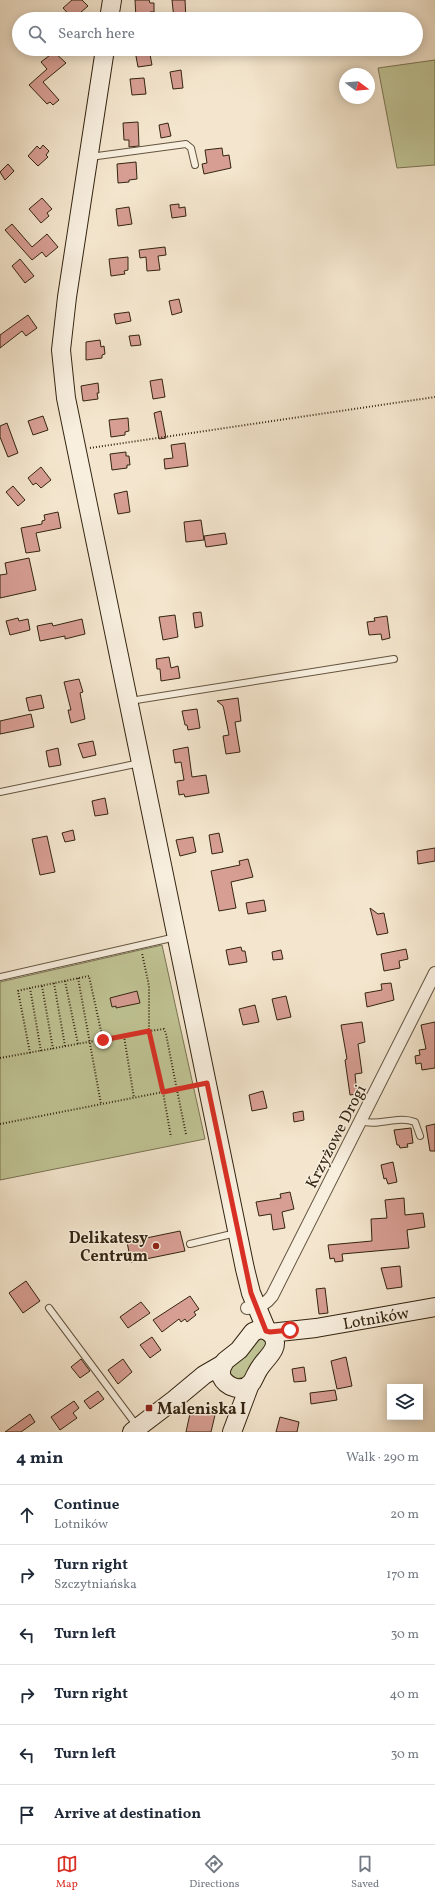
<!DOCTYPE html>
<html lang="en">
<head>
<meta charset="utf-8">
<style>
  body { margin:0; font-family:Vollkorn,serif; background:#f2f2f3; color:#1f2937 }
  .controls { position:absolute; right:12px; bottom:12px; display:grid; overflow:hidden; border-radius:0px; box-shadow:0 2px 10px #0003 }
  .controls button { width:36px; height:36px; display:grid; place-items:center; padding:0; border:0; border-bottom:1px solid #e0e1e3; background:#fff; color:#1f2937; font:20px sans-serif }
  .compass { position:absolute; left:339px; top:68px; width:36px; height:36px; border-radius:50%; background:#fff; box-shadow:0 2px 10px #0003; rotate:106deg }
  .stop { position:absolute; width:12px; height:12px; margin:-9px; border:3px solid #d93025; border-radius:50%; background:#fff }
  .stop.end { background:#d93025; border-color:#fff; box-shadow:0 1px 4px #0008 }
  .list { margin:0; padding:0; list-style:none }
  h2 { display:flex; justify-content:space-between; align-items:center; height:52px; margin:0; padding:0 16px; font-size:17px }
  h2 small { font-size:13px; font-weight:400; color:#747a83 }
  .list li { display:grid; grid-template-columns:26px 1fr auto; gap:12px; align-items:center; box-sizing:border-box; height:60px; padding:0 16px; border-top:1px solid #e0e1e3 }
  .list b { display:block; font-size:15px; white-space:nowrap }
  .list p { margin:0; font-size:13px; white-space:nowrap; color:#747a83 }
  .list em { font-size:13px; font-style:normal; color:#747a83 }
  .icon { flex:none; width:22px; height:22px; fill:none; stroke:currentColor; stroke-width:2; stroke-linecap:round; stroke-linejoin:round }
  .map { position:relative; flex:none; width:435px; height:1432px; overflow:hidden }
  .search { position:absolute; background:#fff; box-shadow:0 2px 10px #0003; left:12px; right:12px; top:12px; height:44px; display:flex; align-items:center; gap:10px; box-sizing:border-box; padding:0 14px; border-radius:22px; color:#747a83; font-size:15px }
  .sheet { height:412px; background:#fff }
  nav { display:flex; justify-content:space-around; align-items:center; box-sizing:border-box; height:56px; border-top:1px solid #e0e1e3; background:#fff; font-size:11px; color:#747a83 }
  nav a { display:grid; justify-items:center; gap:2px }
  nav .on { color:#d93025 }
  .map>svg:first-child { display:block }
  .green { fill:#c0c495; stroke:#7a7453 }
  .building { fill:#d79e93; stroke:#342511 }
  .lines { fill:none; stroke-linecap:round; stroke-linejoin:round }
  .lane-casing { stroke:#645540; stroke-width:8 }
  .street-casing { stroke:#645540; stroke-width:14 }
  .secondary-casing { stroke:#342511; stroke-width:20 }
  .path { stroke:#342511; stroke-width:2; stroke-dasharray:1 2; stroke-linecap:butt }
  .lane { stroke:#f8efdf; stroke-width:6 }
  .street { stroke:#f8efdf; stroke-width:12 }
  .secondary { stroke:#f8efdf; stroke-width:18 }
  .route { stroke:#d93025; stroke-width:5 }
  .poi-dot { fill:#8f2418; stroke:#f8efdf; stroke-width:1.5 }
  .labels { text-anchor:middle; stroke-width:3; stroke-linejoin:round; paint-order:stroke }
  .street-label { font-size:16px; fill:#342511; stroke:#f8efdf }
  .poi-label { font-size:16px; font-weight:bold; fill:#342511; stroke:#f8efdf; text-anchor:end }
</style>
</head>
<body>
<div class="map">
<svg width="435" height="1432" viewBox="0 0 435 1432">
  <rect width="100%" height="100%" fill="#f4e6ce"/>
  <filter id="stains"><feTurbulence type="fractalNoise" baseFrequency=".005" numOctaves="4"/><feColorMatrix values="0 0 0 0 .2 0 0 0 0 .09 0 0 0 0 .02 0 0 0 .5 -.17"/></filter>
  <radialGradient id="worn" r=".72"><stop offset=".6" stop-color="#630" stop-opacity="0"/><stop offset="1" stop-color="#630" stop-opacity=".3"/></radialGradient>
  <g class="green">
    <polygon points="435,60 435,165 397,168 378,68"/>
    <polygon points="162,945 205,1139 0,1180 0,982"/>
    <polygon points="262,1338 267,1344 245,1377 235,1379 231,1375 230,1369 259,1339"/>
  </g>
  <g class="building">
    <polygon points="72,0 82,0 88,6 73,19 63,8"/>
    <polygon points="135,0 149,0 150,3 154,3 154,12 150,12 151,16 136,18"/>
    <polygon points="172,0 185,0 186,19 174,19"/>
    <polygon points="149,49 152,65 138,67 135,51"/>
    <polygon points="54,52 66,63 43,82 59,100 53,105 50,102 47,104 29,85 47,69 41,62"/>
    <polygon points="181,70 183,88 173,89 170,72"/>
    <polygon points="144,78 146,94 132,95 130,79"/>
    <polygon points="138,122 139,146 129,147 129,140 124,140 123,123"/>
    <polygon points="168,123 171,136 161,138 159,125"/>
    <polygon points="43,145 49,151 46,155 48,157 38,166 28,156 37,146 40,149"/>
    <polygon points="222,148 223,156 229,155 231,168 204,174 202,164 207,163 205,150"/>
    <polygon points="136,162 137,179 129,180 129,182 118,183 117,164"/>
    <polygon points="8,164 14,171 5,180 0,172"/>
    <polygon points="42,198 52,209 47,213 49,216 41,223 29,209"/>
    <polygon points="179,204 179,208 185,207 186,216 172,218 170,205"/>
    <polygon points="129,207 132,224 118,226 116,209"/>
    <polygon points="12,224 32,247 47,234 58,247 46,257 42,252 32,260 5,230"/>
    <polygon points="165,247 166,255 158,256 160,270 147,271 146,257 140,258 139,250"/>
    <polygon points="128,257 128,270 124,271 125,274 111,276 109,259"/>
    <polygon points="20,259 34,276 25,283 12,266"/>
    <polygon points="179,299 182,312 172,315 169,301"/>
    <polygon points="129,312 131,321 116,324 114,314"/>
    <polygon points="28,315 37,328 26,336 22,331 0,348 0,335"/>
    <polygon points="139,335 141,345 131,346 129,336"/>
    <polygon points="100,340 101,347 104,346 105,354 102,355 102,358 86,360 86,342"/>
    <polygon points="162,379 165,397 153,399 150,381"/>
    <polygon points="98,383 99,393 97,393 98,399 83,401 81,386"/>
    <polygon points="161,411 166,438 159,439 154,413"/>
    <polygon points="43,416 48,430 33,435 28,421"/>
    <polygon points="128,418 129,431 125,432 125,435 111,437 109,420"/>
    <polygon points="7,423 18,453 8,457 0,437 0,426"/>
    <polygon points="185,443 188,466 165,469 164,459 173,458 171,445"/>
    <polygon points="126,452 126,456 129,456 130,465 127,465 127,468 112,470 110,454"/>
    <polygon points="41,467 51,480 41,488 36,483 33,485 28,478"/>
    <polygon points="13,486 25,500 18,506 6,492"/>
    <polygon points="127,491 130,512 118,514 114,494"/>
    <polygon points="58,512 61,528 36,533 40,551 26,553 21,528 42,524 42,521 45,520 44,515"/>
    <polygon points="201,520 204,540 186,542 184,522"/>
    <polygon points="225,533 227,544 206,547 204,536"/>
    <polygon points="29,558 36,590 0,598 0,575 7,574 5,563"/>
    <polygon points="201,612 203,626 195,628 193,613"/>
    <polygon points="175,615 178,637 163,640 159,617"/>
    <polygon points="387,616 390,638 382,640 381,634 369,635 367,622 375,621 374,618"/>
    <polygon points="18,618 19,621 28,619 30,630 10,635 6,621"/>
    <polygon points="82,619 85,634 65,639 65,636 40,641 37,626 52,623 53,626"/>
    <polygon points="169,657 171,668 178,666 180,678 161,681 160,669 157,669 156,659"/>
    <polygon points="79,679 83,692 80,693 85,719 71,723 68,710 71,710 64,682"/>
    <polygon points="41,695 44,708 29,711 26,698"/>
    <polygon points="238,698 241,721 235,722 240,752 226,754 223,736 229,735 224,710 223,706 217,701"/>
    <polygon points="197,709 200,728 188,730 187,725 185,725 182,711"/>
    <polygon points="31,714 34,727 0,734 0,721"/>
    <polygon points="93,741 96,755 83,758 78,744"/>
    <polygon points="188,747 192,777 206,775 209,793 185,797 184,794 179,795 177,781 184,780 181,762 175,763 173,750"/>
    <polygon points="58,748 61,765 49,767 46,751"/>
    <polygon points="105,798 108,814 95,816 92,801"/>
    <polygon points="73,830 75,840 65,842 62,833"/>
    <polygon points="219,833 223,852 212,854 209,835"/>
    <polygon points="47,836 55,872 40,875 32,839"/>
    <polygon points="193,837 196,852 180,856 176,840"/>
    <polygon points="435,848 435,861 418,864 417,851"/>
    <polygon points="248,859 253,877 231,882 236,908 219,911 211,871 240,865 239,861"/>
    <polygon points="264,900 266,911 248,914 246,903"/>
    <polygon points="370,908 378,914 384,913 388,933 377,935"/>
    <polygon points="241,947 242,951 245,951 247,962 229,965 226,950"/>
    <polygon points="406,949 408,959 399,961 400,968 384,971 381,954"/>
    <polygon points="281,950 283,959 273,960 272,952"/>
    <polygon points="391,983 394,1000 367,1007 365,993 382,990 381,984"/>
    <polygon points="137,991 140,1003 116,1008 116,1006 112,1007 110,998"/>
    <polygon points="286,996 291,1017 277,1020 272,999"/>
    <polygon points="255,1005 259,1022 243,1025 239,1009"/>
    <polygon points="362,1022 365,1042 358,1044 362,1073 355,1074 357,1094 350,1095 345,1060 347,1059 341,1025"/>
    <polygon points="435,1022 435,1068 422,1070 421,1063 416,1064 415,1056 420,1055 419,1050 426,1049 421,1025"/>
    <polygon points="263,1091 267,1108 252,1111 249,1095"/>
    <polygon points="303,1111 304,1120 294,1122 293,1113"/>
    <polygon points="435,1124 435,1151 430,1151 426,1126"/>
    <polygon points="411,1128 413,1143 407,1144 408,1147 400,1148 399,1145 397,1145 394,1130"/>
    <polygon points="393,1162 397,1182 388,1184 386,1178 384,1179 381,1165"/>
    <polygon points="290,1192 294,1209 282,1212 285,1228 273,1230 271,1214 259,1216 256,1202 281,1198 280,1194"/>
    <polygon points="404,1198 405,1215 423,1213 425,1227 407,1230 409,1248 342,1254 343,1261 335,1262 334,1258 330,1259 328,1245 372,1241 371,1219 387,1218 385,1200"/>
    <polygon points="180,1231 185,1251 131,1262 127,1242"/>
    <polygon points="400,1266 402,1287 387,1289 381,1268"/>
    <polygon points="26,1281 40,1301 23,1313 9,1293"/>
    <polygon points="325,1288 328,1313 319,1314 316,1289"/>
    <polygon points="190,1296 199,1309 194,1312 196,1315 187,1322 185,1319 181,1322 179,1319 162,1332 153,1320"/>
    <polygon points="141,1302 150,1313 128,1328 120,1317"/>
    <polygon points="152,1337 161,1350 150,1358 140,1345"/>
    <polygon points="346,1357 352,1386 337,1389 331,1361"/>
    <polygon points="81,1359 90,1371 80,1378 71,1367"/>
    <polygon points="123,1359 132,1372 118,1384 108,1370"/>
    <polygon points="304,1367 306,1381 294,1382 292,1369"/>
    <polygon points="335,1390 337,1400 311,1404 310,1393"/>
    <polygon points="98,1391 104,1399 90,1409 84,1401"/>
    <polygon points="74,1401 79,1408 73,1413 77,1418 60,1430 51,1417"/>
    <polygon points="191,1409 215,1415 211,1432 186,1432"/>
    <polygon points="30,1414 35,1422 21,1432 5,1432"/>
    <polygon points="280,1417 299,1422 297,1432 276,1432"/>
  </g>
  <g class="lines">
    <g class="lane-casing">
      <g id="lane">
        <polyline points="90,157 186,144 191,148 195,165"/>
        <polyline points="130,701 394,659"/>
        <polyline points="0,792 140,763"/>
        <polyline points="0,977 176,937"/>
        <path d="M 360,1121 C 379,1127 397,1115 415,1122 L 420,1136"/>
        <polyline points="190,1244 236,1233"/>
        <polyline points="49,1308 137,1426"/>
      </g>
    </g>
    <g class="street-casing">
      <path id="street" d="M 247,1308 C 257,1308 266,1304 272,1296 L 435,973"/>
    </g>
    <g class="secondary-casing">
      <g id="secondary">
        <polyline points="109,19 112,0"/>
        <polyline points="105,49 67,297 61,350 66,398 245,1269 251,1293 267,1331"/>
        <path d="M 260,1329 C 265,1330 270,1331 273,1336 C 280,1348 267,1357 261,1366 C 257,1371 255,1377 252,1382 C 243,1394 226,1387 221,1376 L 221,1369 L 225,1361 L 239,1350 L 253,1332 Z"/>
        <path id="s1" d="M 270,1333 L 316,1328 L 435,1307"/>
        <polyline points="132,1432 174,1400 204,1375 223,1364"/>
        <polyline points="232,1432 250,1384"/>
      </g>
    </g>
    <g class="path">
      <polyline points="90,448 435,397"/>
      <polyline points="78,978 101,1104"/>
      <polyline points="65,981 78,1044"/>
      <polyline points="54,983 65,1046"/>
      <polyline points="42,986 53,1049"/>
      <polyline points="124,1036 134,1098"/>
      <polyline points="41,1051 30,988 89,976 103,1040"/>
      <polyline points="30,1053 18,991 30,988"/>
      <polyline points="0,1058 149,1031 149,986 142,953"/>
      <polyline points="0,1124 163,1092 149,1031 164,1029 166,1034 177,1090 163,1092 171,1137"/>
      <polyline points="186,1134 177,1090 194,1086"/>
    </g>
    <use href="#lane" class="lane"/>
    <use href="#street" class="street"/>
    <use href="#secondary" class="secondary"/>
  </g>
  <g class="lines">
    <polyline class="route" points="103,1040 149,1031 163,1092 207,1083 251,1293 266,1331 270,1332 290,1330"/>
  </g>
  <g class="poi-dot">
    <circle cx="156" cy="1246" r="4"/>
    <rect x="145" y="1404" width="8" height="8" rx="2"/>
  </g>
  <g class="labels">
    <g class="street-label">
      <text transform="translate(335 1136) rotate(-63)" y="6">Krzyżowe Drogi</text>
      <text dy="6" stroke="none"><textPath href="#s1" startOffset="107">Lotników</textPath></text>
    </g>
    <g class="poi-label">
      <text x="148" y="1243">Delikatesy<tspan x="148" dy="18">Centrum</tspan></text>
      <text x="157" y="1414" text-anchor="start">Maleniska I</text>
    </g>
  </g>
  <rect width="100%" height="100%" filter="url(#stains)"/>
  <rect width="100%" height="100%" fill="url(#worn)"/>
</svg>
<div class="controls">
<button><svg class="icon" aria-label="layers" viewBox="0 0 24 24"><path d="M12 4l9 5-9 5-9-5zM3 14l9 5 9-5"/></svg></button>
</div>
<svg class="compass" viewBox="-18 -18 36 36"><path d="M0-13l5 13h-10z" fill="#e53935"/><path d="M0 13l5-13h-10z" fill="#747a83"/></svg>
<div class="stop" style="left:290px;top:1330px"></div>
<div class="stop end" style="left:103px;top:1040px"></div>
<div class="search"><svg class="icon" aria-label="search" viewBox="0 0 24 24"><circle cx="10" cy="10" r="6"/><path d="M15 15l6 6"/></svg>Search here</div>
</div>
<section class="sheet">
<h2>4 min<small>Walk · 290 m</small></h2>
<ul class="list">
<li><svg class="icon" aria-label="ahead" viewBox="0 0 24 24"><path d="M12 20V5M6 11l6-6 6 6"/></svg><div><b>Continue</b><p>Lotników</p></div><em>20 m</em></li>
<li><svg class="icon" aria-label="right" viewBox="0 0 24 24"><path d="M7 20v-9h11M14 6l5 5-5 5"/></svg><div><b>Turn right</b><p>Szczytniańska</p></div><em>170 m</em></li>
<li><svg class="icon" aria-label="left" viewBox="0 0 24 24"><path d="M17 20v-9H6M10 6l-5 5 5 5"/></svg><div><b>Turn left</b></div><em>30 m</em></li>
<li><svg class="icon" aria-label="right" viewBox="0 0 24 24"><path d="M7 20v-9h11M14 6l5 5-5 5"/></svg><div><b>Turn right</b></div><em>40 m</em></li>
<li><svg class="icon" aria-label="left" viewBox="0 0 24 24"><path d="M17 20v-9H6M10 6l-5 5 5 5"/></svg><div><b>Turn left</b></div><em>30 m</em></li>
<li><svg class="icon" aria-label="arrive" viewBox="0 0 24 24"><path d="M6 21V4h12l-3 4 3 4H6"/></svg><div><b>Arrive at destination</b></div></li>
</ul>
</section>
<nav>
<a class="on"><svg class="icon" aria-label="map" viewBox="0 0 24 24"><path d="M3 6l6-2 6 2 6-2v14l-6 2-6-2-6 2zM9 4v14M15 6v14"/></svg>Map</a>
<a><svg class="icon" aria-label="directions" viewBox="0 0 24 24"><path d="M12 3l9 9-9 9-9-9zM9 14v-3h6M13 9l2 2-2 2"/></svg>Directions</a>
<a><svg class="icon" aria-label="saved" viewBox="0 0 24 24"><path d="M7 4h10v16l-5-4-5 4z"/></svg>Saved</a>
</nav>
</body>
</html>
